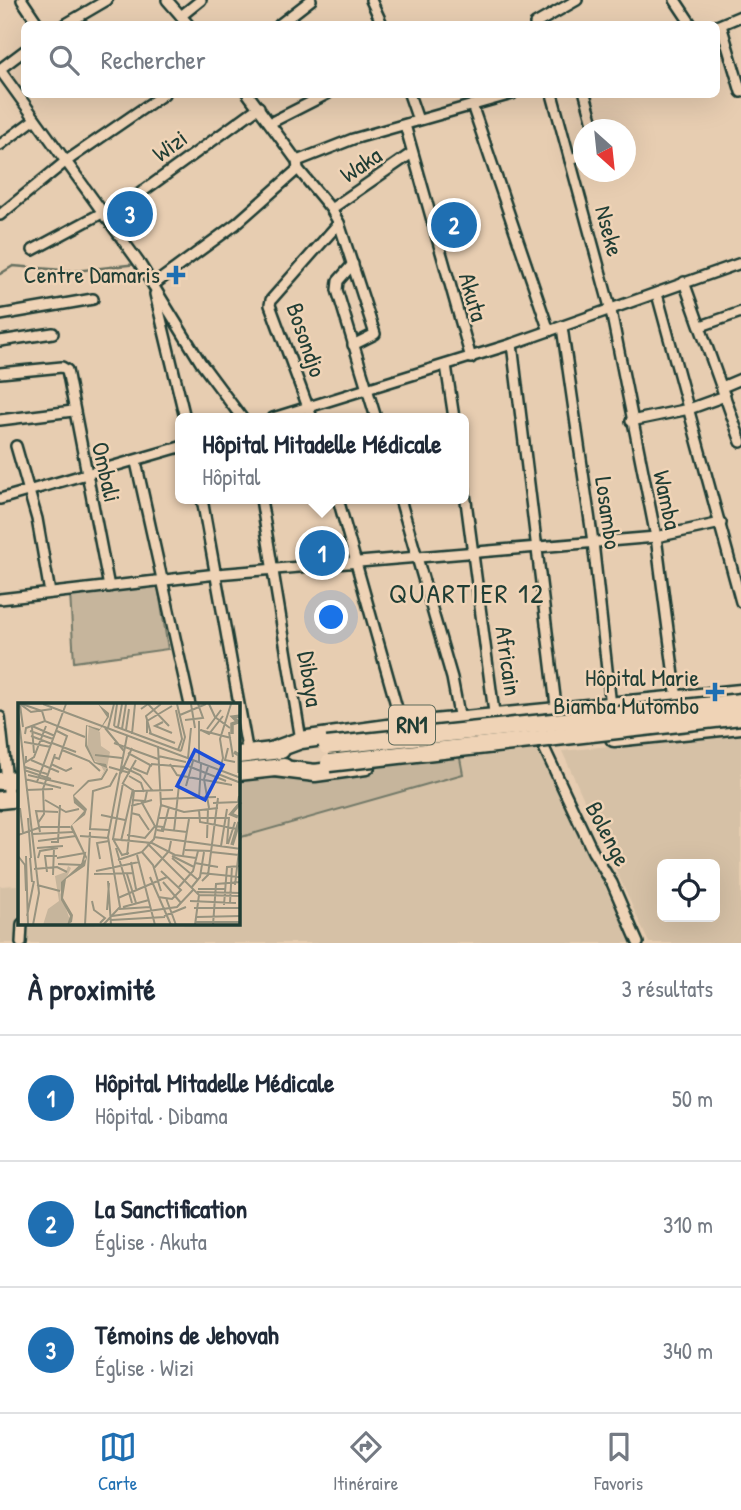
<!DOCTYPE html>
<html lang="fr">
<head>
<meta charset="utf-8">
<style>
  body { margin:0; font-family:"Patrick Hand",sans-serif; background:#f6f6f7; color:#1f2937 }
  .controls { position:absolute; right:21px; bottom:21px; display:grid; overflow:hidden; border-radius:10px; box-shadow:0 7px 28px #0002 }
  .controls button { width:63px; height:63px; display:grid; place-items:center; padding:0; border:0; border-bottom:2px solid #e0e1e3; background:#fff; color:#1f2937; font:35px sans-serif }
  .compass { position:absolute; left:573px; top:119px; width:63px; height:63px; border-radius:50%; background:#fff; box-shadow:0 7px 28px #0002; rotate:153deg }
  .you { position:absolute; left:332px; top:618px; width:24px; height:24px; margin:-18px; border:5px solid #fff; border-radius:50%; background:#1a73e8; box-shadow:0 0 0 10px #1a73e833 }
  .badge { display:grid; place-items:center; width:46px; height:46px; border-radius:50%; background:#1f6fb2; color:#fff; font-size:23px; font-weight:700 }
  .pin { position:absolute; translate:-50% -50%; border:4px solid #fff; box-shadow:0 2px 7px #0006 }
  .popup { position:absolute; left:175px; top:413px; width:294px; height:91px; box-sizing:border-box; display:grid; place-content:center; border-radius:10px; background:#fff; filter:drop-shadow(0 2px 5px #0005); font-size:23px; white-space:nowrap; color:#747a83 }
  .popup b { font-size:26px; color:#1f2937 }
  .popup::after { content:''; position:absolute; left:50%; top:100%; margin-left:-14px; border:14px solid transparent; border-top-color:#fff }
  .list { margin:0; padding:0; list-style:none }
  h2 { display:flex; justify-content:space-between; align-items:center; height:91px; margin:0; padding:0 28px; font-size:30px }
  h2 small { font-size:23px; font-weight:400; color:#747a83 }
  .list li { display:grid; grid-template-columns:46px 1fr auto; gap:21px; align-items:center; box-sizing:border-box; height:126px; padding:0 28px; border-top:2px solid #e0e1e3 }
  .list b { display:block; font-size:26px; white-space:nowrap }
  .list p { margin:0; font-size:23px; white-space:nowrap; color:#747a83 }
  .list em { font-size:23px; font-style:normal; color:#747a83 }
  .icon { flex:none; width:38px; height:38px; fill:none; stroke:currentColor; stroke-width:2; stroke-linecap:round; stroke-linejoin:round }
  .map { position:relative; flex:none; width:741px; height:943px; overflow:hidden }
  .search { position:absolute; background:#fff; box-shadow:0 7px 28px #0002; left:21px; right:21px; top:21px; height:77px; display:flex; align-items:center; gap:18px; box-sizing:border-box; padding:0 24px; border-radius:10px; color:#747a83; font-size:26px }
  .sheet { height:469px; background:#fff }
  nav { display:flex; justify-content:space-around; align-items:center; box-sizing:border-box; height:98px; border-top:2px solid #e0e1e3; background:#fff; font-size:19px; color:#747a83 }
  nav a { display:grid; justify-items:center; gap:4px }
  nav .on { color:#1f6fb2 }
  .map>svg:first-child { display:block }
  .built { fill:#d6c1a6; fill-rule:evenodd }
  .green { fill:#c6b59c; stroke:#727968; stroke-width:2 }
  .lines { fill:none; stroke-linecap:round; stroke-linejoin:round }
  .stream { stroke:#687161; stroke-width:2.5 }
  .minor-casing { stroke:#1f3d34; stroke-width:14 }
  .trunk-casing { stroke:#1f3d34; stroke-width:21 }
  .minor { stroke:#efd3b6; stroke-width:9 }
  .trunk { stroke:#efd3b6; stroke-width:16 }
  .trunk-bridge-casing { stroke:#1f3d34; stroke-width:21; stroke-linecap:butt }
  .trunk-bridge { stroke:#efd3b6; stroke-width:16 }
  .poi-dot { fill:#1f6fb2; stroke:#efd3b6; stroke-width:2.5 }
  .labels { text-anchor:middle; stroke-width:5; stroke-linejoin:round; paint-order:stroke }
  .shield { fill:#efd3b6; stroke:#5d6a5b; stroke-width:2 }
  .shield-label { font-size:23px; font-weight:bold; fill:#1f3d34 }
  .street-label { font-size:24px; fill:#1f3d34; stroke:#efd3b6 }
  .poi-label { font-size:24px; fill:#1f3d34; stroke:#efd3b6; text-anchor:end }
  .quarter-label { font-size:28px; letter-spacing:2px; fill:#1f3d34; stroke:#efd3b6 }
  .inset-river { fill:none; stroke:#98947f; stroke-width:3.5 }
  .inset-road { fill:none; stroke:#97937f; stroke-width:2 }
  .view { fill:#1d4ed8; fill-opacity:0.15; stroke:#1d4ed8; stroke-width:3.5 }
  .inset-edge { fill:none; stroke:#1f3d34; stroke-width:3.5 }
</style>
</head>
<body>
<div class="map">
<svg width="741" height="943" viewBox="0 0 741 943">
  <rect width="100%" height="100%" fill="#e7cdb1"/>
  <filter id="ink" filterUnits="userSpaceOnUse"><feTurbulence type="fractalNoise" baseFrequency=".0143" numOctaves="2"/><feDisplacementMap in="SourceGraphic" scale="14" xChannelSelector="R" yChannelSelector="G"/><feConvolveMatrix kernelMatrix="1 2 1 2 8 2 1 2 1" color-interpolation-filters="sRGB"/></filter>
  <g filter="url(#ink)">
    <g class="built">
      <path d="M 741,732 L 741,943 L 649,943 L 562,751 ZM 662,864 L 715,864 L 715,917 L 662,917 Z"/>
      <polygon points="537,745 632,943 0,943 0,886 17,885 19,834 19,924 238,924 238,779"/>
    </g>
    <g class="green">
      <polygon points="158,585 168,649 74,662 70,593"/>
      <polygon points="459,753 463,774 238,838 238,781"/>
    </g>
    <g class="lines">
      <polyline class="stream" points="0,274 13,266 75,271 137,264"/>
      <g class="minor-casing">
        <g id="minor">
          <polyline points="22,0 38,24"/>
          <polyline points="167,0 188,24"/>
          <polyline points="371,0 382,24"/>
          <polyline points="675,0 691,24"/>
          <polyline points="181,16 201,0"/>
          <polyline points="66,24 107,0"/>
          <polyline points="280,24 311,0"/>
          <polyline points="535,24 577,0"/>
          <polyline points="721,25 741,92"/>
          <polyline points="717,26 741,16"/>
          <polyline points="0,69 24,51"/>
          <polyline points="0,70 140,264 201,363 242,418"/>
          <polyline points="248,94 297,161 298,169 331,209 339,223 375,334 353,345"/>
          <polyline points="409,94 418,120"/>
          <polyline points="552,94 611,311 656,537 677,699"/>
          <polyline points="585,94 595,130"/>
          <polyline points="472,105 549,331"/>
          <polyline points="270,123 327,94"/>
          <polyline points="405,125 471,358"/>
          <polyline points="0,145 35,119"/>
          <polyline points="570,160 584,153"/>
          <polyline points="297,161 353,139 512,94"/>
          <polyline points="331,209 412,153"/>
          <polyline points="0,215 65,162 164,94"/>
          <polyline points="106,218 259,107"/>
          <polyline points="33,250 102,213"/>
          <polyline points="353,264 338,281 337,290 376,418"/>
          <polyline points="684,282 741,442"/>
          <polyline points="153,285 236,224 298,169"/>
          <polyline points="155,294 185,418"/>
          <polyline points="657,294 741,602"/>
          <polyline points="0,315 93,299"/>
          <polyline points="701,326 741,312"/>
          <polyline points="562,327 593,542 611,706"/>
          <polyline points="0,341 53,333"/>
          <polyline points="512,344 557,714"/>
          <polyline points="446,365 454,418"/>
          <polyline points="0,373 62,367 67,370 109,587"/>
          <polyline points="722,387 741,379"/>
          <polyline points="273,418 512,344 741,263"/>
          <polyline points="312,418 270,305 271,300 339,223"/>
          <polyline points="0,420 73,411"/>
          <polyline points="631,421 689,409 725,396"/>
          <polyline points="16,446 37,519 50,593"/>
          <polyline points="136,462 190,705"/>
          <polyline points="464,486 495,720"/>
          <polyline points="0,499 180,447"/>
          <polyline points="202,499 248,754"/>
          <polyline points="261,499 301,740"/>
          <polyline points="338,499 402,726"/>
          <polyline points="400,499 452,678 460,720"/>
          <polyline points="0,599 217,574 656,537 721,523"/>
          <polyline points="0,717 9,799"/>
          <polyline points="539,737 593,852 612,883 638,943"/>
          <polyline points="21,943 22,924"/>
        </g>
      </g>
      <g class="trunk-casing">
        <g id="trunk">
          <polyline points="614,738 741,725"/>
          <polyline points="271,751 301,740 402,726 741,693"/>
          <polyline points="238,755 281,750"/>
          <polyline points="275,768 315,773 366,766"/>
          <polyline points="238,772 284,767"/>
          <polyline points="0,781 19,779"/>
          <polyline points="0,800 19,798"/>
        </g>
      </g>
      <use href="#minor" class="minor"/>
      <use href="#trunk" class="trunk"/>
      <g class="trunk-bridge-casing">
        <g id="trunk-bridge">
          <polyline points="327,746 741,702"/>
          <polyline points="329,763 741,716"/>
        </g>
      </g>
      <use href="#trunk-bridge" class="trunk-bridge"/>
    </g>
  </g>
  <g class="poi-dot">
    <path d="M172.5 264.5h7v7h7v7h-7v7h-7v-7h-7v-7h7z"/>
    <path d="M711.5 681.5h7v7h7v7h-7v7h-7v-7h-7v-7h7z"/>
  </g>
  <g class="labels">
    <rect class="shield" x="389" y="705.5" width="46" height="39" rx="5"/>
    <g class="shield-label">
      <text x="412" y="733">RN1</text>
    </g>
    <g class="street-label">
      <text transform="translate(170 146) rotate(-36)" y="8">Wizi</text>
      <text transform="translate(361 165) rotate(-34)" y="8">Waka</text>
      <text transform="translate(609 231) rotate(75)" y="8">Nseke</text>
      <text transform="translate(473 297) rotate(74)" y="8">Akuta</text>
      <text transform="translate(306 340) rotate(71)" y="8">Bosondjo</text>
      <text transform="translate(106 472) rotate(77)" y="8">Ombali</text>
      <text transform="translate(667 500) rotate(78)" y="8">Wamba</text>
      <text transform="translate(608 513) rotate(82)" y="8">Losambo</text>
      <text transform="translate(508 661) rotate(82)" y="8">Africain</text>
      <text transform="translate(310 679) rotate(81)" y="8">Dibaya</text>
      <text transform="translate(608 834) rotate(62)" y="8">Bolenge</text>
    </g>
    <g class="poi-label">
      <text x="160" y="283">Centre Damaris</text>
      <text x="699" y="686">Hôpital Marie<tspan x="699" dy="28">Biamba Mutombo</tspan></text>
    </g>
    <g class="quarter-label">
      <text x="467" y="603">QUARTIER 12</text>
    </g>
  </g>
  <g transform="translate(18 703)">
    <rect width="222" height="222" fill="#e7cdb1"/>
    <path d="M 71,22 L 82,29 L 83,43 L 92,49 L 89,65 L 81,76 L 86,68 L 82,61 L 88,62 L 77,58 L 69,45 ZM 50,163 L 53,165 L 42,189 L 52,217 L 49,222 L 25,222 L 30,206 L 41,198 L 37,173 L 48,169 Z" fill="#c6b59c"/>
    <path d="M 80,1 L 91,10 L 91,14 L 81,28 L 69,23 L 69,42 L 77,59 L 88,61 L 90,67 L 84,77 L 71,79 L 56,93 L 69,106 L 67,112 L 54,122 L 69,154 L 67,163 L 48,176 L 45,195 L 55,212 L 54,219 L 49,222 L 52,213 L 43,197 L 43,179 L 68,156 L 52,124 L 66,108 L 56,100 L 55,92 L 70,77 L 83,75 L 89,65 L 76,60 L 67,43 L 68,22 L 82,26 L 89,14 Z" fill="#98947f"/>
    <path class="inset-river" d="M 214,31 L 214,21 L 220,19 L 215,14 L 223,13M 216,49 L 221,52 L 221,70M 220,114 L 213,111 L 223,99M 214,142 L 221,119"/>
    <path class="inset-road" d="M 2,1 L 13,9 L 34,6M 4,1 L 24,8 L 27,18M 25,1 L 223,75M 159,1 L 167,34 L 163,48M 173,1 L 177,25M 191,1 L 197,14 L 212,25M 2,2 L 5,24M 123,6 L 130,1 L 151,23M 158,7 L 164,36 L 160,47M 0,9 L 21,190 L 15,222M 162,12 L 188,1M 167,17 L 185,15 L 180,1M 145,19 L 137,23 L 154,30M 14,23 L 37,33M 96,23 L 163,48M 96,23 L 99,1M 14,24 L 16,50M 100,24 L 104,1M 87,25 L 106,48M 90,25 L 96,1M 104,26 L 108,1M 189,26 L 203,7M 108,27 L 111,6M 182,27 L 213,35M 183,27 L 191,31 L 205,13M 12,28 L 35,36M 211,29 L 215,54M 129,30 L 129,18 L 154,3M 131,30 L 157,40M 7,31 L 8,25 L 27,18 L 67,34M 114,31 L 117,1M 133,31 L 128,13 L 143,1M 13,33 L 34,41M 6,39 L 33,44M 34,40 L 58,49M 96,40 L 140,56M 210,45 L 207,57 L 217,59M 44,47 L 71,58 L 82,68M 110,50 L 134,63M 77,52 L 104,55M 8,53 L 8,59 L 16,54 L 28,23M 140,53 L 168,59M 36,54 L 41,56 L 49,33 L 39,28M 170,55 L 173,25M 13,57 L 41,69M 181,59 L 181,18M 33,61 L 48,68 L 54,65M 133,61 L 168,64M 152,61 L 159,72 L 214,82M 103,63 L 122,72 L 134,87M 170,63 L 208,78M 7,64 L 29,71M 91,64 L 112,70M 190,64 L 186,76 L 191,105M 115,65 L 129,71 L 132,63M 202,66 L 205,55 L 202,36 L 213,1M 6,67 L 33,76M 103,70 L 114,45M 200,71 L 223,80M 10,72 L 56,83M 111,73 L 123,80 L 126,89M 7,76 L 43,85M 19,79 L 48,1M 104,80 L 116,88 L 155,87M 168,83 L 175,58M 8,87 L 35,86M 181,95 L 183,61M 143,96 L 198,94M 27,97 L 48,109 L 61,106M 114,97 L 127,98 L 129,88M 123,98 L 138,125M 195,100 L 220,99 L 221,93M 143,102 L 166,109 L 200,105M 113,103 L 134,97M 2,105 L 5,130M 181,107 L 182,119 L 219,126M 113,110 L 121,112 L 131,127M 83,112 L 107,117M 10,115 L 13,155M 141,115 L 211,115M 20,120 L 26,111 L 25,86 L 37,51M 143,126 L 169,129M 91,127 L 72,126 L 75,88 L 92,83 L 99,70M 139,127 L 145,128 L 151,104M 156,128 L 161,82M 22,129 L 18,108 L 40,109M 15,131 L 55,129M 0,132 L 23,124 L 52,124M 109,132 L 127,135 L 137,123 L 145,124M 62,133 L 91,135M 136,134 L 223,146M 189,135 L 190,106M 94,136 L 134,140 L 157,152 L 178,155M 20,138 L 58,133M 103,138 L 115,86M 33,139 L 40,139 L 42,102M 129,140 L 181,192 L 177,222M 209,141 L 211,114M 210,141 L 217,119M 203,143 L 209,106M 19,145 L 45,143M 98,145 L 114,200M 167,147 L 194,148M 124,149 L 135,162 L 143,188M 193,149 L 221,152M 111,150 L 104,152 L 95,136 L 105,80 L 118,57M 109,152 L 116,88M 119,152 L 137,222M 165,152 L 171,116M 0,153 L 7,162 L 8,188M 8,153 L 10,222M 154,153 L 176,164M 12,155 L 14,179M 20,155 L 22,148 L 40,145M 39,155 L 67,150 L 64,162 L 40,161M 154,155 L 180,177M 82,156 L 79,140 L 91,138M 100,157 L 124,149 L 136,136 L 143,102 L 140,43M 113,159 L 118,186M 177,160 L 200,164M 136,165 L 151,148 L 153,138M 16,166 L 39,164 L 49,169M 78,168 L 121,159M 29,169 L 27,153 L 39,153M 183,170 L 223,174M 76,171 L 115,170M 109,171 L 118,200M 35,172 L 36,145M 132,174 L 153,222M 90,178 L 93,222M 184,178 L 190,172 L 200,95M 145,179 L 163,200M 19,182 L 42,188M 217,182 L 223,130M 160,185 L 175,168 L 180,148M 173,185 L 182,174 L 186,149M 180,186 L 207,186M 179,189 L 223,190M 181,192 L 223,193M 140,194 L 154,196 L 163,187 L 143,168M 100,195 L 149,174M 148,195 L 158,222M 74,198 L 76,207 L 87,215 L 82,220M 172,198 L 218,200M 212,200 L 214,163M 206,202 L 209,164 L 223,163M 105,204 L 131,197M 176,205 L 223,205M 101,206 L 132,204M 89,207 L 91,180M 9,213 L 16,178M 94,213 L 159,204 L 175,187M 146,213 L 168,204M 178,214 L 223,213M 93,217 L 147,214M 177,219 L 223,219M 67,222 L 72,129M 85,222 L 102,204 L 90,134 L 109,33M 195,222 L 198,181 L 223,179"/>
    <path class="view" d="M 177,47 L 205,62 L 187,97 L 159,83 Z"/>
    <rect width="222" height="222" class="inset-edge"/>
  </g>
</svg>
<div class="controls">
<button><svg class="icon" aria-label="locate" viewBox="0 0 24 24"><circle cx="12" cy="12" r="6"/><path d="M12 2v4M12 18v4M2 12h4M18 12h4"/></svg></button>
</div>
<svg class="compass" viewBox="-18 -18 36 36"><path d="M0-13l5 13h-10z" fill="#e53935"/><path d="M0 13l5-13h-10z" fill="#747a83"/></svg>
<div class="you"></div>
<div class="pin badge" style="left:322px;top:553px">1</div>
<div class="popup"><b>Hôpital Mitadelle Médicale</b>Hôpital</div>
<div class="pin badge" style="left:454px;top:225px">2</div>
<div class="pin badge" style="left:130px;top:214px">3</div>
<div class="search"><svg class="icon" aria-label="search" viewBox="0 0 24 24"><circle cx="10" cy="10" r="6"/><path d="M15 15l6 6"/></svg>Rechercher</div>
</div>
<section class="sheet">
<h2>À proximité<small>3 résultats</small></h2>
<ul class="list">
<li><span class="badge">1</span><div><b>Hôpital Mitadelle Médicale</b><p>Hôpital · Dibama</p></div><em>50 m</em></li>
<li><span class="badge">2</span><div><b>La Sanctification</b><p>Église · Akuta</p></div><em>310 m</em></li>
<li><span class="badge">3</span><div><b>Témoins de Jehovah</b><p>Église · Wizi</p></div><em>340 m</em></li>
</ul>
</section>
<nav>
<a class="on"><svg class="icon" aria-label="map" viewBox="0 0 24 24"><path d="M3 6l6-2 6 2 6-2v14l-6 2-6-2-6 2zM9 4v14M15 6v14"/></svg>Carte</a>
<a><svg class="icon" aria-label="directions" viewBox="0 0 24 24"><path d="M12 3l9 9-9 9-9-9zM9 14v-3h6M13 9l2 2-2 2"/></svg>Itinéraire</a>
<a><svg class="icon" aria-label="saved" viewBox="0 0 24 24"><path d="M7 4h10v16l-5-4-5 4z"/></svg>Favoris</a>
</nav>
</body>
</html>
